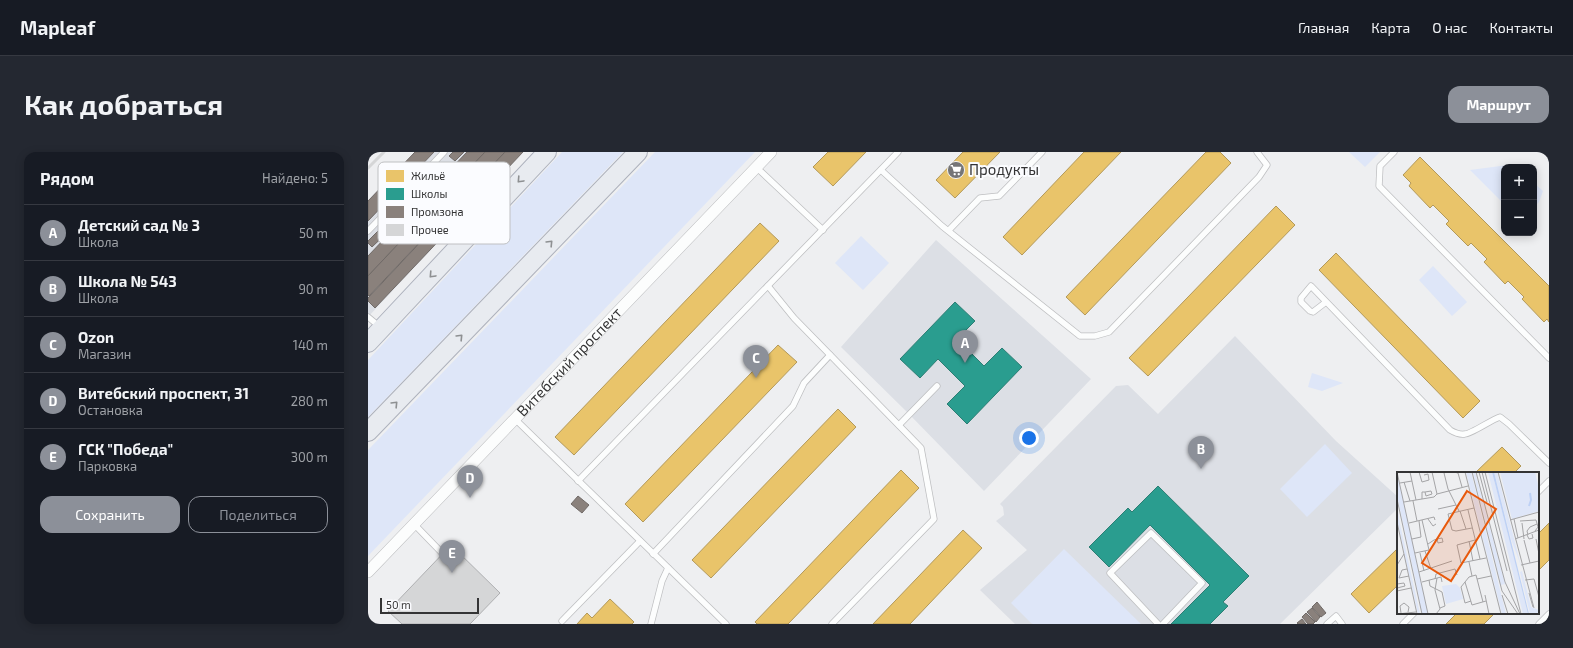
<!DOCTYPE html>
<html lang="ru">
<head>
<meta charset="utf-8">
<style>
  body { margin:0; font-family:"Exo 2",sans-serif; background:#242831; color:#f1f3f6 }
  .controls { position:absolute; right:12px; top:12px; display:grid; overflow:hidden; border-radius:8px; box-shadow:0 2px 10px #0003 }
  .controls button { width:36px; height:36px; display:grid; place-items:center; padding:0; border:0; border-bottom:1px solid #363941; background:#171b24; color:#f1f3f6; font:20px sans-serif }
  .scale { position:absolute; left:12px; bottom:10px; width:99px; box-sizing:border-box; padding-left:4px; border:2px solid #343435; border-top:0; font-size:11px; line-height:14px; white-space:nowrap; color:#343435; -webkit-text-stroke:3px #fbfcff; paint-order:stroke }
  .you { position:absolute; left:661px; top:286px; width:14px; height:14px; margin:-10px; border:3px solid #fff; border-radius:50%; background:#1a73e8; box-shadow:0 0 0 6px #1a73e833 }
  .badge { display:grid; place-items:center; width:26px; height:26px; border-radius:50%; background:#8c9099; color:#fff; font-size:13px; font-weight:700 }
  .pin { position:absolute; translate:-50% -33px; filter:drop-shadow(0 1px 2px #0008) }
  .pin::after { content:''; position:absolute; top:21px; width:14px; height:12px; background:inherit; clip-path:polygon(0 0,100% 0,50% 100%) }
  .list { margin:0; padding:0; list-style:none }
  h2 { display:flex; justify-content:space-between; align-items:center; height:52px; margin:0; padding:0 16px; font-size:17px }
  h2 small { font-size:13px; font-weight:400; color:#9ea1a6 }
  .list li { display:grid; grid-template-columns:26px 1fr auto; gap:12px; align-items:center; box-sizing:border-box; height:56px; padding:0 16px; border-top:1px solid #363941 }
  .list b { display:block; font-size:15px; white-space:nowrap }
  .list p { margin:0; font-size:13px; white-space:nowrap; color:#9ea1a6 }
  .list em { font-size:13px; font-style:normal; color:#9ea1a6 }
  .actions { display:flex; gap:8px; padding:12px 16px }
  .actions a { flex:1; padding:9px 0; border:1px solid #8c9099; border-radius:12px; text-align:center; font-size:14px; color:#8c9099 }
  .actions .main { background:#8c9099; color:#fff }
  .map { position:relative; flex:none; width:1181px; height:472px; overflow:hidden; border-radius:12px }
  header { display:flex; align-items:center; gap:24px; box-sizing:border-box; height:56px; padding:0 20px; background:#171b24; border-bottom:1px solid #363941 }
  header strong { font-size:19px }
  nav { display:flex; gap:22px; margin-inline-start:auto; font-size:14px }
  .intro { display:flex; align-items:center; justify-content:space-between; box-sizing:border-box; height:96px; padding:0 24px }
  h1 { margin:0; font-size:28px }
  .button { padding:10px 18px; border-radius:12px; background:#8c9099; color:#fff; font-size:14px; font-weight:700 }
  main { display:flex; gap:24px; padding:0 24px }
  aside { flex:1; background:#171b24; border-radius:12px; box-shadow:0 2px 10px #0003 }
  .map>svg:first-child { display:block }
  .built { fill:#dcdfe5 }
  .green { fill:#dee6f8 }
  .homes { fill:#e9c46a; stroke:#b3995a }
  .schools { fill:#2a9d8f; stroke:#2d7e74 }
  .industry { fill:#8a817c; stroke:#706a67 }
  .building { fill:#d5d6d7; stroke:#aeafb1 }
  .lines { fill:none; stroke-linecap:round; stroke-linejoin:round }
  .service-casing { stroke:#bebfc1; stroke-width:7 }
  .minor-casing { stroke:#bebfc1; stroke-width:12 }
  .primary-casing { stroke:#adb1bc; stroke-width:20 }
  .service { stroke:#fcfdfd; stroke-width:5.5 }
  .minor { stroke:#fcfdfd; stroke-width:11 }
  .primary { stroke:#e8ebf0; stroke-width:18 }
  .rail { stroke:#d5d6d7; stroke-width:3 }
  .oneway { stroke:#8e9092 }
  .labels { text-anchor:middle; stroke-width:4; stroke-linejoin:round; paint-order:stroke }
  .poi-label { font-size:15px; fill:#343435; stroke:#fbfcff; text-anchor:start }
  .street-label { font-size:15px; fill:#343435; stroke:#fbfcff }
  .inset-river { fill:none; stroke:#bed1f5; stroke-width:2 }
  .inset-road { fill:none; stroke:#a4a4a6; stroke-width:1 }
  .view { fill:#e8590c; fill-opacity:0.15; stroke:#e8590c; stroke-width:2 }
  .inset-edge { fill:none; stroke:#343435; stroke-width:2 }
  .key { fill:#fbfcff; stroke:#bfc0c2; stroke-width:1 }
  .key-label { font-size:11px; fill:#343435 }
</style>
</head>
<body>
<header>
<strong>Mapleaf</strong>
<nav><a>Главная</a><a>Карта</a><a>О нас</a><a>Контакты</a></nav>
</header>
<div class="intro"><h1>Как добраться</h1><a class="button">Маршрут</a></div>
<main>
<aside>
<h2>Рядом<small>Найдено: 5</small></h2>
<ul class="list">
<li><span class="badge">A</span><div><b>Детский сад № 3</b><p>Школа</p></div><em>50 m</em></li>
<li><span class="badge">B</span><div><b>Школа № 543</b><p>Школа</p></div><em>90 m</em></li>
<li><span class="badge">C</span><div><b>Ozon</b><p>Магазин</p></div><em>140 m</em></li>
<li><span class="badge">D</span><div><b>Витебский проспект, 31</b><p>Остановка</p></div><em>280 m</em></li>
<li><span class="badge">E</span><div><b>ГСК &quot;Победа&quot;</b><p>Парковка</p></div><em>300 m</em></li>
</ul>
<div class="actions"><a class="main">Сохранить</a><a>Поделиться</a></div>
</aside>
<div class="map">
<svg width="1181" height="472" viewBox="0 0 1181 472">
  <rect width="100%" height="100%" fill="#eeeff1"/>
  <g class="built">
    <polygon points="47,0 155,0 0,165 0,49"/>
    <polygon points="568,88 723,227 616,339 541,262 473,195"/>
    <polygon points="867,184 968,289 1030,345 1030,356 912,472 647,472 612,438 659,398 628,369 636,363 635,355 632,352 748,234 760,233 790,262"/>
  </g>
  <g class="green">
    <polygon points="194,0 255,0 0,265 0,208"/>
    <polygon points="287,0 387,0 0,404 0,298"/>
    <polygon points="981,0 1012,0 997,15"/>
    <polygon points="1140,13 1146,15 1136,15 1136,52 1102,18"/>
    <polygon points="1166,31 1175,39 1171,50 1166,55"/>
    <polygon points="493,84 521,111 495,138 467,111"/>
    <polygon points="1065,114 1099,150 1084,164 1051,128"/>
    <polygon points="944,221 975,231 954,239 940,235"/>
    <polygon points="957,292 984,321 939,365 912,337"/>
    <polygon points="696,397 773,472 665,472 663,471 643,451"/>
  </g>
  <g class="homes">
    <polygon points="460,0 498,0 465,34 445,15"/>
    <polygon points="595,0 632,0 587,46 568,28"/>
    <polygon points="716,0 753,0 654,103 635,85"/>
    <polygon points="838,0 852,0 863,11 717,163 698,145"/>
    <polygon points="1052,5 1181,134 1181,170 1179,167 1176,170 1154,147 1156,145 1140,129 1137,132 1116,110 1119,107 1103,91 1100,94 1078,72 1081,69 1065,53 1062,56 1041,34 1043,31 1035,23"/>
    <polygon points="908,54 927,73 780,224 761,206"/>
    <polygon points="392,71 411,89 206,303 187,285"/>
    <polygon points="968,101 1112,249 1095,266 951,118"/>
    <polygon points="410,193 429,210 275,370 257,352"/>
    <polygon points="470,257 488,275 343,426 324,408"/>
    <polygon points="1134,295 1153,314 1146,321 1107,321"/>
    <polygon points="533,318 551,336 420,472 389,472 387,470"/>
    <polygon points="1181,371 1181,408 1170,419 1170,382"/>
    <polygon points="595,378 614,396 542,472 505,472"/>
    <polygon points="1030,396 1030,433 1001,461 983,442"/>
    <polygon points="242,447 266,470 264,472 209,472 219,461 224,466"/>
    <polygon points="1089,461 1127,461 1116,472 1078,472"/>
  </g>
  <g class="schools">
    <polygon points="587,150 607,169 589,187 616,214 634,196 654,215 599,272 579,252 597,234 570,207 552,226 532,207"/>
    <polygon points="790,334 881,424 855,450 860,454 842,472 803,472 842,433 782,373 741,415 721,395 760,356 764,360"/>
  </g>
  <g class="industry">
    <polygon points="47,0 66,0 0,69 0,49"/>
    <polygon points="85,0 96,0 87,9 81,4"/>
    <polygon points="99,0 117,0 0,124 0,104"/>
    <polygon points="117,0 137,0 1,144 0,143 0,124"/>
    <polygon points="137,0 155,0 7,156 0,149 0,146"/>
    <polygon points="18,71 24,76 4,95 0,91 0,89"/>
    <polygon points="210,344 221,353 214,361 203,352"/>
    <polygon points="949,450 958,461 953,465 944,455"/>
    <polygon points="944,456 952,465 948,470 939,460"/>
    <polygon points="938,461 947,470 945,472 940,472 934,465"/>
    <polygon points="934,467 938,472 930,472 929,471"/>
  </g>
  <polygon class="building" points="83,393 132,441 102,472 34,472 20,459"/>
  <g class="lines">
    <g class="service-casing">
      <g id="service">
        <polyline points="1026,0 1012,14 1011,34 1181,206"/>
        <polyline points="388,15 455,78"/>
        <polyline points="513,18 574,74 712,184 727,184 741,180 891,25 899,13 889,0"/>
        <polyline points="581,78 612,46 631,44 674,0"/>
        <polyline points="0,79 76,0"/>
        <polyline points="400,134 426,166 553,296 566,367 464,472"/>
        <path d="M 958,150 L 945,160 L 942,159 L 933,150 L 933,146 L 943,134 L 1082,278 C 1087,281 1091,283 1097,282 C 1103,282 1123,268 1132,265 L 1141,272 L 1181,311"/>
        <polyline points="0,165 12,175"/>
        <polyline points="147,267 358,472"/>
        <polyline points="531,273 569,234"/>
        <polyline points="210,329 530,0"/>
        <polyline points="1170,340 1181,329"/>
        <polyline points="46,372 75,402"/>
        <polyline points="285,402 425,254 436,231 462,203"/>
        <polyline points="194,469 272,389"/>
        <polyline points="0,471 1,472"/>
        <polyline points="283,472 294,429 300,416"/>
        <polyline points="790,472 742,421 783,381 834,431 795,472"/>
        <polyline points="959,472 968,464 974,472"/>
        <polyline points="1035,472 1046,461"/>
        <polyline points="1171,472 1181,462"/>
      </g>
    </g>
    <g class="minor-casing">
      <g id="minor">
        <path id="s1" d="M 0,420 L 403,0"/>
      </g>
    </g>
    <g class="primary-casing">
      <g id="primary">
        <polyline points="0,191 179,0"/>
        <polyline points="0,280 270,0"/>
      </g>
    </g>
    <use href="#service" class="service"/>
    <use href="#minor" class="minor"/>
    <use href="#primary" class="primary"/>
    <g class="rail">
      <polyline points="0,3 3,0"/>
      <polyline points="0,16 16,0"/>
    </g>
  </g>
  <defs><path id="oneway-chevron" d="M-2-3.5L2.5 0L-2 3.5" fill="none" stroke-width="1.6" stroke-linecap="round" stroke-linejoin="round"/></defs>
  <g class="oneway">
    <use href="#oneway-chevron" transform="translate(152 28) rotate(133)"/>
    <use href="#oneway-chevron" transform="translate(182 91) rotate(-46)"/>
    <use href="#oneway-chevron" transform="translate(64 123) rotate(133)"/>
    <use href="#oneway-chevron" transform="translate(92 185) rotate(-46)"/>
    <use href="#oneway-chevron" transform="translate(27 252) rotate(-46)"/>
  </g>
  <defs>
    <g id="supermarket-disc" transform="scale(0.9)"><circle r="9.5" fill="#757577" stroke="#fbfcff"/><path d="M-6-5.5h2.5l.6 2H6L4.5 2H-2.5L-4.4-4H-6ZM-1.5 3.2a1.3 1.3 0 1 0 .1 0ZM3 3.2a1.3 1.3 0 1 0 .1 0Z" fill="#fff"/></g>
  </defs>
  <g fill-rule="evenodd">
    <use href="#supermarket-disc" x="588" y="18"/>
  </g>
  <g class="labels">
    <g class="poi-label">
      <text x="601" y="23">Продукты</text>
    </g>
    <g class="street-label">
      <text dy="5" stroke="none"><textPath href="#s1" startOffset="291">Витебский проспект</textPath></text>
    </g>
  </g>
  <g transform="translate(1029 320)">
    <rect width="142" height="142" fill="#eeeff1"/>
    <path d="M 0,0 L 31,142 L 25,142 L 18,106 L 0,24 ZM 69,0 L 74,0 L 109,142 L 105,142 ZM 76,0 L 78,0 L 108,112 L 104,113 ZM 91,0 L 95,0 L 131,142 L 126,142 ZM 97,0 L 100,0 L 124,94 L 114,67 ZM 103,0 L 138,0 L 142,17 L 142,39 L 115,47 ZM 0,34 L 3,52 L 23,142 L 21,142 L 9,89 L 0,47 ZM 125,99 L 134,135 L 142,138 L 142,142 L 133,142 L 123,100 ZM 59,112 L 63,116 L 66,127 L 49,132 L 45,114 Z" fill="#dee6f8"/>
    <path d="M 95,0 L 97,0 L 132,142 L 131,142 Z" fill="#bed1f5"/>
    <path class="inset-river" d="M 132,34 L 134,28 L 133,21"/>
    <path class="inset-road" d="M 0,0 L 31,142M 22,0 L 25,10 L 32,8 L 31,2 L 27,3M 35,0 L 40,22 L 71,14M 49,0 L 47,1 L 51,17 L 62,39M 57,0 L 61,1 L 65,15M 68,0 L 104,142M 75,0 L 105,119 L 121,142M 79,0 L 108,110 L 123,142M 82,0 L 90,30M 85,0 L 110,99M 88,0 L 124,142M 101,0 L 137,136M 7,10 L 13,29M 3,11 L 15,9M 0,27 L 25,142M 25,27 L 25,20 L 28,20 L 29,24 L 35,22 L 34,19 L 28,20M 19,28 L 37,25 L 40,22M 16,29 L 20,49M 7,30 L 19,28 L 13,0M 41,37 L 59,33M 71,38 L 83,87M 63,39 L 69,57M 31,47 L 36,54 L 39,52M 117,47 L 121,66M 113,48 L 142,40M 123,49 L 139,48 L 141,55 L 138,59M 0,50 L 20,142M 12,51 L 37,45 L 38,48M 125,51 L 127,67M 75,56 L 59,59 L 55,58 L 51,42 L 77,36M 130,63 L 132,67 L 136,66 L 135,62M 131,63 L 130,59 L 133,55 L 140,52M 15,67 L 24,65 L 22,49M 118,67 L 142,58M 139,67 L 142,82M 78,68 L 60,73 L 64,91 L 89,86M 127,68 L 133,91M 72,69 L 76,89M 31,72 L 37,68 L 40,67 L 45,66 L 46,70 L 41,71 L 40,67M 28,79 L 34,97M 18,81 L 32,78 L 25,48M 23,81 L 27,99M 72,90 L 75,104M 0,93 L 7,82M 124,93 L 142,89M 10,97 L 5,98 L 2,106 L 12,104M 22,100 L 55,89M 38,107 L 39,102 L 58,97 L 60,103M 80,107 L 94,104M 32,108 L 33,114 L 45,120 L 48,134 L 43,136M 128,108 L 137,107 L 142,125M 25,110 L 44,105 L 45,110M 68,110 L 75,133 L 89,129M 0,112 L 7,111 L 8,114 L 0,116M 0,119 L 14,116M 132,121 L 136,135M 88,123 L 92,142M 105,123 L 111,142M 74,129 L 68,131 L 64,115 L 72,105 L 79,103 L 86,130M 4,141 L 3,134 L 7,131 L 12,135 L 11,140M 0,142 L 19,140M 39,142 L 43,137 L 38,118 L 40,106"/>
    <path class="view" d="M 70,19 L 99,37 L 54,109 L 25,91 Z"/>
    <rect width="142" height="142" class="inset-edge"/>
  </g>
  <rect x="10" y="10" width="132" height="82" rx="6" class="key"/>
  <rect x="18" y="18" width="18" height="12" fill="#e9c46a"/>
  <rect x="18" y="36" width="18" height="12" fill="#2a9d8f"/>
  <rect x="18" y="54" width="18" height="12" fill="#8a817c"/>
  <rect x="18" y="72" width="18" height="12" fill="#d5d6d7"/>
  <g class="key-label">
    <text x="43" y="28">Жильё</text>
    <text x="43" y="46">Школы</text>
    <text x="43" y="64">Промзона</text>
    <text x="43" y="82">Прочее</text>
  </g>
</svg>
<div class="controls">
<button>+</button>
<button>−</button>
</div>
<div class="scale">50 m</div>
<div class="you"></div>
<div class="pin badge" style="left:597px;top:211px">A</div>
<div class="pin badge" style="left:833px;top:317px">B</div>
<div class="pin badge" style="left:388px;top:226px">C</div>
<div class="pin badge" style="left:102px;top:346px">D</div>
<div class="pin badge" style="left:84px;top:421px">E</div>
</div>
</main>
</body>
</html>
